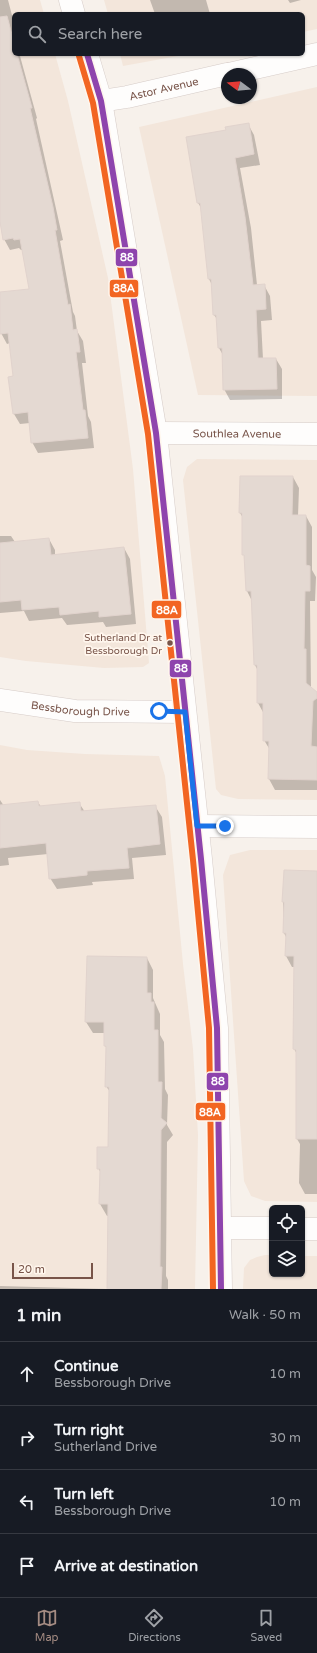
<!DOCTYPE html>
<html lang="en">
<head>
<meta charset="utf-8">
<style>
  body { margin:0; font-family:"Varela Round",sans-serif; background:#20242c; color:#f1f3f6 }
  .controls { position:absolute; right:12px; bottom:12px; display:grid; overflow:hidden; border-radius:6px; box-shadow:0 1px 3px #0004 }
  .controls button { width:36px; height:36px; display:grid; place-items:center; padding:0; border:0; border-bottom:1px solid #363941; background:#171b24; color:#f1f3f6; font:20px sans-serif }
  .compass { position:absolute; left:221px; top:68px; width:36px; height:36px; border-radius:50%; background:#171b24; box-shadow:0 1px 3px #0004; rotate:286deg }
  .scale { position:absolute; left:12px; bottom:10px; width:81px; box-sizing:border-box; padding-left:4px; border:2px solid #785449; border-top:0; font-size:11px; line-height:14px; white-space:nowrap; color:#785449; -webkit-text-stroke:3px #fff6ed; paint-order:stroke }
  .stop { position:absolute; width:12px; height:12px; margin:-9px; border:3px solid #1a73e8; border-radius:50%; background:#fff }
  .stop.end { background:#1a73e8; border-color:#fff; box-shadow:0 1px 4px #0008 }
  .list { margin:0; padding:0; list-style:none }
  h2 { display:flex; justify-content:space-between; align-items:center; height:52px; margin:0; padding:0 16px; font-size:17px }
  h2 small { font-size:13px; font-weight:400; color:#9ea1a6 }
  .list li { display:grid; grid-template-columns:26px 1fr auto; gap:12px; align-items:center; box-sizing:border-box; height:64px; padding:0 16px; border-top:1px solid #363941 }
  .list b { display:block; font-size:15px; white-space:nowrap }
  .list p { margin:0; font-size:13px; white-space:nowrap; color:#9ea1a6 }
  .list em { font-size:13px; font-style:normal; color:#9ea1a6 }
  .icon { flex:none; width:22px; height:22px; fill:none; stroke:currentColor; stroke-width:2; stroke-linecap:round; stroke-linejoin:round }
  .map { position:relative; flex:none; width:317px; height:1289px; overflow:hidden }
  .search { position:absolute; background:#171b24; box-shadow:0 1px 3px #0004; left:12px; right:12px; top:12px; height:44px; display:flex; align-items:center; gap:10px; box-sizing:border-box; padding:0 14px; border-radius:6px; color:#9ea1a6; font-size:15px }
  .sheet { height:308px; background:#171b24 }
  nav { display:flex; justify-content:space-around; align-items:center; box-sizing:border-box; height:56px; border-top:1px solid #363941; background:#171b24; font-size:11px; color:#9ea1a6 }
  nav a { display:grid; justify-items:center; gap:2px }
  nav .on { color:#a48b82 }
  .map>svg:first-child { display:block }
  .residential { fill:#f3e6db }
  .shadow { fill:#0003 }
  .building { fill:#e4d9d2; stroke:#e1d3cd }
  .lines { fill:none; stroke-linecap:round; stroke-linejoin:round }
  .street-casing { stroke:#d6ccc8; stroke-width:23 }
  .street { stroke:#fefdfc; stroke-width:22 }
  .bus-1-casing { stroke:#fff6ed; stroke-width:9 }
  .bus-2-casing { stroke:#fff6ed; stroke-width:9 }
  .bus-1 { stroke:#8e44ad; stroke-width:6 }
  .bus-2 { stroke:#f26522; stroke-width:6 }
  .route { stroke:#1a73e8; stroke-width:5 }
  .bus-dot { fill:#785449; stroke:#fff6ed; stroke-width:1.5 }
  .labels { text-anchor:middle; stroke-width:3.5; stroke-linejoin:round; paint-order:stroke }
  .bus-label { font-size:10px; fill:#785449; stroke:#fff6ed; text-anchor:end }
  .street-label { font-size:11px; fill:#785449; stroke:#fff6ed }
  .line-badge { stroke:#fff6ed; stroke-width:1.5 }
  .badge-label { font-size:11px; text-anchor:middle; font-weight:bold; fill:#fff }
</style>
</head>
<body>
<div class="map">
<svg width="317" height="1289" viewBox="0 0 317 1289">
  <rect width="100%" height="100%" fill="#f7f1eb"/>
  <g class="residential">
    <polygon points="0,0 40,0 44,14 14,14 14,54 55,54 68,101 108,278 133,469 149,663 143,667 104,668 26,661 0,657"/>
    <polygon points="104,0 317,0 317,29 303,32 303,14 108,14"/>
    <polygon points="120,54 189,54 123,66"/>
    <polygon points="317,87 317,396 198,395 139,127"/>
    <polygon points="197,459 317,460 317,800 238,799 221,795 216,789 183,480 187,467"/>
    <polygon points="0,745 27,750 85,754 159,756 165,776 183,964 193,1049 198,1135 195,1289 0,1289"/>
    <polygon points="250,850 317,850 317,1202 265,1201 251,1196 244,1181 223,875 230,855"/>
    <polygon points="265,1255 272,1255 272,1274 302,1274 302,1256 317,1256 317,1289 243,1289 244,1268 250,1260 257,1257"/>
  </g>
  <g class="shadow">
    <polygon points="0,0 8,0 14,23 14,54 23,54 23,56 20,56 37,118 36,119 63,240 60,241 73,312 75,316 77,331 83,341 86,363 82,363 88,416 91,422 94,448 38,453 32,442 30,423 20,424 14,414 14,377 10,343 7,344 1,333 0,293 31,290 23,250 21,250 19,248 10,250 4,239 0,220"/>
    <polygon points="150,0 206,0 210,14 155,14"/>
    <polygon points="288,0 301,0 290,3"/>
    <polygon points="248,124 254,135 260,165 240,168 251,228 257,285 264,285 270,296 272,320 261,321 263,359 276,359 282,369 282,399 230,400 224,389 224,357 219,348 217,319 214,315 212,285 209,279 202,209 198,203 227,131"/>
    <polygon points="293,477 299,488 298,516 306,516 312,527 312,570 316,577 315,601 310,601 311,689 317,693 317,790 275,790 269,779 270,750 264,740 264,714 258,703 258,671 255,665 252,601 247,591 245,558 244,554 243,518 240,513"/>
    <polygon points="0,536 11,536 15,542 49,539 55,550 55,556 124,548 130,559 136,624 106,627 103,622 67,625 62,618 29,621 24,611 0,613"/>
    <polygon points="0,800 4,806 38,802 41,807 79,803 85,812 155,806 162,817 166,855 132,858 134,879 92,882 93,885 57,889 50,878 48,854 8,858 9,865 0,866"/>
    <polygon points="285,871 317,872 317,1194 305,1194 299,1183 300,1144 297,1139 297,1054 294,1049 295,967 292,967 286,956 286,937 284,933 283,902"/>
    <polygon points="147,958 153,970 153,998 160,1014 160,1035 164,1042 165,1089 168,1095 167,1125 173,1135 167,1142 166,1276 168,1280 168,1289 0,1289 0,1286 108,1289 109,1216 107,1216 100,1204 101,1173 98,1168 109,1148 110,1092 106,1086 107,1048 105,1046 105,1033 93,1033 86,1022"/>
  </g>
  <g class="building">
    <polygon points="7,16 14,42 14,54 17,54 32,108 30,108 53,207 57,230 55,230 68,305 70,304 73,330 77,329 80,352 76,352 83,410 85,410 88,438 31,443 28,412 13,414 8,377 13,376 8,333 0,334 0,292 29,289 20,239 14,240 13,238 3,240 0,222 0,17"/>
    <polygon points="249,123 254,154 235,158 245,217 253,285 265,284 266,309 256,310 258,358 276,358 277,389 223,390 222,348 218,348 216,315 213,315 211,279 208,279 200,203 197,203 186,137 226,130 225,127"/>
    <polygon points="240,476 293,476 292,515 306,515 306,565 310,566 310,591 305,591 304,649 306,649 306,683 317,692 317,698 313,701 311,746 317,747 317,780 268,779 269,741 263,741 263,703 257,703 257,665 254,665 251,591 246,591 244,555 242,555 242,513 239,513"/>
    <polygon points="49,538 51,555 124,547 131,614 99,617 99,611 60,615 59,607 22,610 21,600 0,602 0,543"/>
    <polygon points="38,801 39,806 80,802 81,811 156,805 160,844 127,848 129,868 87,871 87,875 49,879 46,843 0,848 0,805"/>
    <polygon points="284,870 317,871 317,1139 296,1139 296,1050 293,1049 294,956 285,956 286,933 283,933 284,902 282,902"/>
    <polygon points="87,956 147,957 147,993 151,993 151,1002 154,1002 154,1030 158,1030 158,1082 162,1082 161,1118 167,1123 161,1130 160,1267 162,1267 161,1289 107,1289 108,1204 99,1204 100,1169 97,1169 97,1147 108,1147 109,1087 105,1087 106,1046 104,1046 104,1022 85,1022"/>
  </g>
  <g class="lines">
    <g class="street-casing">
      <g id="street">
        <polyline points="70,0 74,14"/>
        <polyline points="87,54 101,101 156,433 201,859 217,1028 221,1289"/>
        <polyline points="229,74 317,54"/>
        <path id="s1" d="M 101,101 L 127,97 L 227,74"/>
        <path id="s2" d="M 156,433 L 317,434"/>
        <path id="s3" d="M 0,700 L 75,711 L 185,712"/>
        <polyline points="197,826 317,827"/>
        <polyline points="221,1228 272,1228"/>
        <polyline points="302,1229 317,1229"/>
      </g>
    </g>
    <use href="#street" class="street"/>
    <g class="bus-1-casing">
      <polyline id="bus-1" points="87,54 101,101 156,433 201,859 217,1028 221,1289"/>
    </g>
    <g class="bus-2-casing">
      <polyline id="bus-2" points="79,56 93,103 148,434 193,860 209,1028 213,1289"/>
    </g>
    <use href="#bus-1" class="bus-1"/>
    <use href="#bus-2" class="bus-2"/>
  </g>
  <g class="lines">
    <polyline class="route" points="159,711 185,712 197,826 225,826"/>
  </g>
  <circle class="bus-dot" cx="170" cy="643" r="3.5"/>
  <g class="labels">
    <g class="bus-label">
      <text x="162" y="641">Sutherland Dr at<tspan x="162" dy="13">Bessborough Dr</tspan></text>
    </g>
    <g class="street-label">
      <text dy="4" stroke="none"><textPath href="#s1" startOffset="64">Astor Avenue</textPath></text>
      <text dy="4" stroke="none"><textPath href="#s2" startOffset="81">Southlea Avenue</textPath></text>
      <text dy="4" stroke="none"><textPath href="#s3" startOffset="81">Bessborough Drive</textPath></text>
    </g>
  </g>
  <g class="line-badge">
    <rect x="115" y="248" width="23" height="19" rx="4" fill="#8e44ad"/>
    <rect x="109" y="279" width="30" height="19" rx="4" fill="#f26522"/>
    <rect x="151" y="600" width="31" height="19" rx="4" fill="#f26522"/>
    <rect x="169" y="659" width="23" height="19" rx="4" fill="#8e44ad"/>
    <rect x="206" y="1072" width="23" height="19" rx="4" fill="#8e44ad"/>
    <rect x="195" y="1102" width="31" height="19" rx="4" fill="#f26522"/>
  </g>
  <g class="badge-label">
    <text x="127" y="261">88</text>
    <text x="124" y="292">88A</text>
    <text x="167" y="614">88A</text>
    <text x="181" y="672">88</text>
    <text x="218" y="1085">88</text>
    <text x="210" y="1116">88A</text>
  </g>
</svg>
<div class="controls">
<button><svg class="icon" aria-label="locate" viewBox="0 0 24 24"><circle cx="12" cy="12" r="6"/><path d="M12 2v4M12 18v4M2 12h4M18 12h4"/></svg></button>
<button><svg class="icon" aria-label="layers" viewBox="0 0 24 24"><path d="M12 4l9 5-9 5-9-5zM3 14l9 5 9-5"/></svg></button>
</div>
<svg class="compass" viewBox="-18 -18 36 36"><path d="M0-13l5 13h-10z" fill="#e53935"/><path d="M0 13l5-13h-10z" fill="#9ea1a6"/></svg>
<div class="scale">20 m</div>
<div class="stop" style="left:159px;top:711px"></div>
<div class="stop end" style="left:225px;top:826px"></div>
<div class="search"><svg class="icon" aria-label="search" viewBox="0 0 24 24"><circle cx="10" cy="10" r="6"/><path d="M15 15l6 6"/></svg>Search here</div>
</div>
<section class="sheet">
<h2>1 min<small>Walk · 50 m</small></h2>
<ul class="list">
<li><svg class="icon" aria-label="ahead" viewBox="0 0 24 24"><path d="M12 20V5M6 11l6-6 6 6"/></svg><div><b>Continue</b><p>Bessborough Drive</p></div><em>10 m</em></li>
<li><svg class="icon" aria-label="right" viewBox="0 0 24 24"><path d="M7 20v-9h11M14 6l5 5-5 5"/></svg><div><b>Turn right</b><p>Sutherland Drive</p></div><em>30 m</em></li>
<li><svg class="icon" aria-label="left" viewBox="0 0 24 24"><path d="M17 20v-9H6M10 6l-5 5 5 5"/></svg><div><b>Turn left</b><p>Bessborough Drive</p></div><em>10 m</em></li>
<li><svg class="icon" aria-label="arrive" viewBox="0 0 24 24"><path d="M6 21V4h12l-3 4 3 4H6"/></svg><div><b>Arrive at destination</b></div></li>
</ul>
</section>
<nav>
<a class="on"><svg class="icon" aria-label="map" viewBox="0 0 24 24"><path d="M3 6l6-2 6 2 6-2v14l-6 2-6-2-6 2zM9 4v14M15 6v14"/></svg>Map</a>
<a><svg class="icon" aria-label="directions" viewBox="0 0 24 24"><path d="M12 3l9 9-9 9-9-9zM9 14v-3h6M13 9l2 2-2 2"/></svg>Directions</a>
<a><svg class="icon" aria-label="saved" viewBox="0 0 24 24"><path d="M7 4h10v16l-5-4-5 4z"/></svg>Saved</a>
</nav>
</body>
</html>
